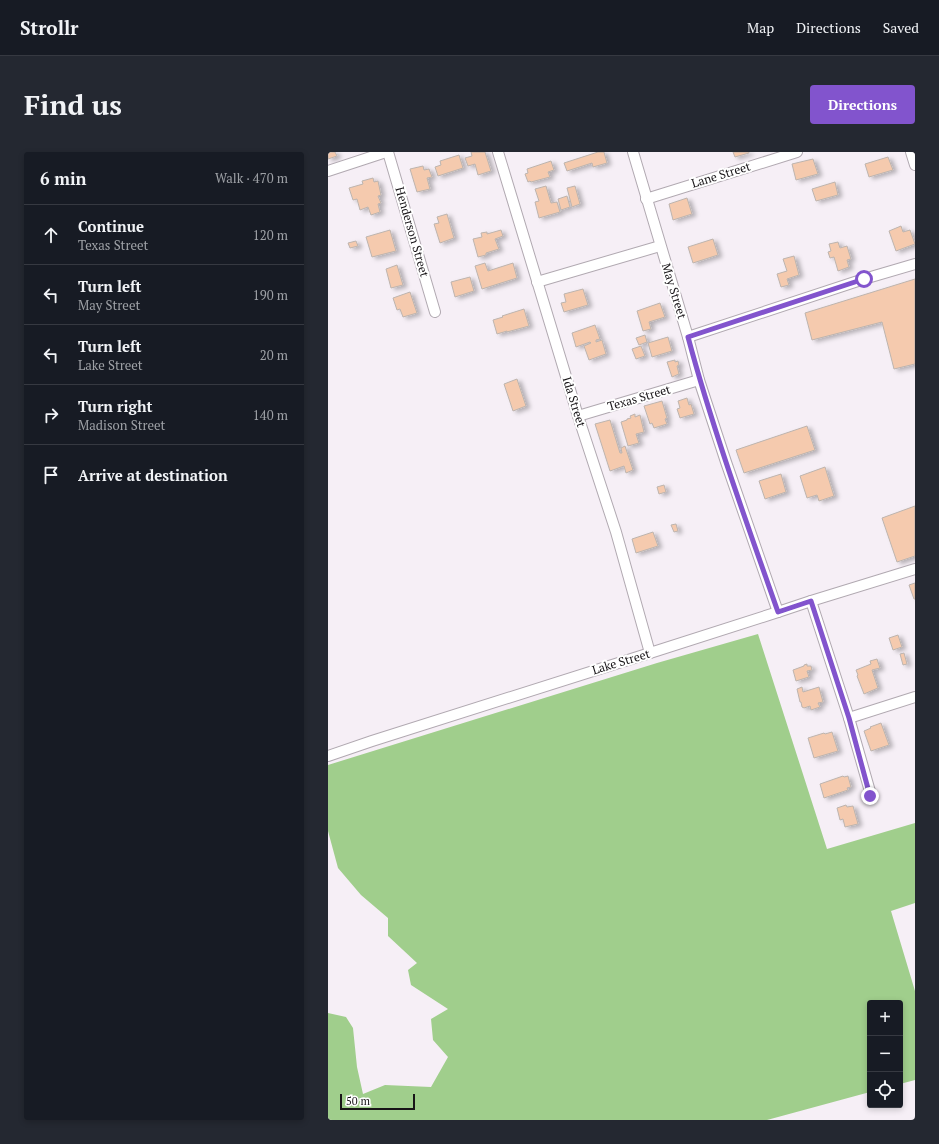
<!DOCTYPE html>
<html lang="en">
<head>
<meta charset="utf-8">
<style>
  body { margin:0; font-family:"PT Serif",serif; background:#242831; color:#f1f3f6 }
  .controls { position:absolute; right:12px; bottom:12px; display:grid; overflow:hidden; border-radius:4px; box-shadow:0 2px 6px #0003 }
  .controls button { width:36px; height:36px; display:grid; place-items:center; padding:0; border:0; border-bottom:1px solid #363941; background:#171b24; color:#f1f3f6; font:20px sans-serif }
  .scale { position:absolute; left:12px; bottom:10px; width:75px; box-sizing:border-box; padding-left:4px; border:2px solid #181518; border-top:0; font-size:11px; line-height:14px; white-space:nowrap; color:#181518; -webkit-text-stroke:3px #fff; paint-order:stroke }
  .stop { position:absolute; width:12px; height:12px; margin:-9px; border:3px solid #8254cd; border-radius:50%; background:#fff }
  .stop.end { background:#8254cd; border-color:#fff; box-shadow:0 1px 4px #0008 }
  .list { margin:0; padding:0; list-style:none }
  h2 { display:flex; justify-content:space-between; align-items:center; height:52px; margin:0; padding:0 16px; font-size:17px }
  h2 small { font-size:13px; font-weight:400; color:#9ea1a6 }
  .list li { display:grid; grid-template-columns:26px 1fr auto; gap:12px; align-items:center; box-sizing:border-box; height:60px; padding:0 16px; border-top:1px solid #363941 }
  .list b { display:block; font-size:15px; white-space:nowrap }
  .list p { margin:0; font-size:13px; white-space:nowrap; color:#9ea1a6 }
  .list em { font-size:13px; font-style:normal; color:#9ea1a6 }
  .icon { flex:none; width:22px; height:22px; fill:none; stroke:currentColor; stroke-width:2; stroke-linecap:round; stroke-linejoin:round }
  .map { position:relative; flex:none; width:587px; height:968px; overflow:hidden; border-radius:4px }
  header { display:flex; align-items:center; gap:24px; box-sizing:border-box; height:56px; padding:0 20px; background:#171b24; border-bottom:1px solid #363941 }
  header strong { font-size:19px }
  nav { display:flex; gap:22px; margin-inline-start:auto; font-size:14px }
  .intro { display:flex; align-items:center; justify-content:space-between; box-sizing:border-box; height:96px; padding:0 24px }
  h1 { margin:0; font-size:28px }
  .button { padding:10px 18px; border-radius:4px; background:#8254cd; color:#fff; font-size:14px; font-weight:700 }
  main { display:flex; gap:24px; padding:0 24px }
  aside { flex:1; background:#171b24; border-radius:4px; box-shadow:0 2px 6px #0003 }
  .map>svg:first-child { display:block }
  .forest { fill:#a0ce8c }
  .building { fill:#f5caae; stroke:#bdb4ae; filter:url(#shadow) }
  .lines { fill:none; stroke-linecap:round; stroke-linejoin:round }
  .street-casing { stroke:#b1a9b1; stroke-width:12 }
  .street { stroke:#fff; stroke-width:10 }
  .route { stroke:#8254cd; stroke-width:5 }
  .labels { text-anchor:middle; stroke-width:4; stroke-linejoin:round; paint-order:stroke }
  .street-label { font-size:12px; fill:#181518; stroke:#fff }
</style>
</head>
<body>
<header>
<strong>Strollr</strong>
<nav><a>Map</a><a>Directions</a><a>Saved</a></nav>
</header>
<div class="intro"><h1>Find us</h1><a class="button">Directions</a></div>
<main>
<aside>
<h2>6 min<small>Walk · 470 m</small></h2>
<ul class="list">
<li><svg class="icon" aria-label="ahead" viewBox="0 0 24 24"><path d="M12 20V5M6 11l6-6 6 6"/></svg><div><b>Continue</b><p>Texas Street</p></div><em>120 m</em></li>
<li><svg class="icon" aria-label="left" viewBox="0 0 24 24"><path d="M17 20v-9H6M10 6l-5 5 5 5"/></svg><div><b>Turn left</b><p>May Street</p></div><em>190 m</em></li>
<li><svg class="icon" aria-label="left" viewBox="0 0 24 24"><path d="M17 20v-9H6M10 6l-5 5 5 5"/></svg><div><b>Turn left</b><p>Lake Street</p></div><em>20 m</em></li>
<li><svg class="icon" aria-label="right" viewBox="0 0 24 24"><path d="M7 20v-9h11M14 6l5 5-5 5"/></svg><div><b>Turn right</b><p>Madison Street</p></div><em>140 m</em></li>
<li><svg class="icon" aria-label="arrive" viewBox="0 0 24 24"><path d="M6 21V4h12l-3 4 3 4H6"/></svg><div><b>Arrive at destination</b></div></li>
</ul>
</aside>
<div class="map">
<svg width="587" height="968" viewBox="0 0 587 968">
  <defs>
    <filter id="shadow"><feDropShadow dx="4" dy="2" stdDeviation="2" flood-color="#0004"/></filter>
  </defs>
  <rect width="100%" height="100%" fill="#f6eff6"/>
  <polygon class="forest" points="430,482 499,697 587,671 587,751 563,759 587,839 587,928 572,932 572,851 542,851 542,940 439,968 0,968 0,861 18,865 25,876 29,915 35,942 57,933 103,935 120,905 105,888 103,867 120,857 83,833 80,818 89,811 60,784 60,766 33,743 10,716 0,679 0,613 329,511"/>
  <g class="building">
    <polygon points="0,0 7,0 9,4 0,7"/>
    <polygon points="143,0 157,0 163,19 150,23 147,12 140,14 137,6 144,4"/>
    <polygon points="270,0 276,0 279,11 265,15 264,11 239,19 236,11"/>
    <polygon points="405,0 421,0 421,1 407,5"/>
    <polygon points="131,3 135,16 110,24 107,15 113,13 112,9"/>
    <polygon points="560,5 565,18 541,25 537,12"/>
    <polygon points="485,7 490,22 468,28 464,12"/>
    <polygon points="223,9 226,18 220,20 222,25 203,30 202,29 200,30 197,22 200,21 199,17"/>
    <polygon points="95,14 96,18 101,17 104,25 99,26 102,37 89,40 82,17"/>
    <polygon points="45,26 46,30 50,29 53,43 50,44 53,51 50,52 52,60 43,63 40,55 32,58 29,47 25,48 21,36 35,32 34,29"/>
    <polygon points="507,30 510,43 488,49 484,37"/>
    <polygon points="218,34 223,51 229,50 232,60 211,66 207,50 211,49 207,37"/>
    <polygon points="247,34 252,52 244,55 239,36"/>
    <polygon points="239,44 242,55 233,58 230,47"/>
    <polygon points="359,46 364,62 345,68 341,52"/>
    <polygon points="119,62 126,86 112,91 106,72 111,71 109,65"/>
    <polygon points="573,74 575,80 582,78 587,92 568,99 561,79"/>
    <polygon points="62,78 68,99 44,105 38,85"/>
    <polygon points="173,78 175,84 167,87 171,97 158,101 158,103 150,105 145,87 154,85 153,81 159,80 159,82"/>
    <polygon points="385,87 390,103 365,111 360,95"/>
    <polygon points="28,89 30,94 22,96 20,91"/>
    <polygon points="510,90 512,96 519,94 523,107 519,108 521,115 510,119 506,105 502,106 500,100 503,99 501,92"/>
    <polygon points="466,104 471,123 459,127 461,133 453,135 449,122 459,119 455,107"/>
    <polygon points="157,111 160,119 185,111 189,126 154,137 147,114"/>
    <polygon points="69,113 75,133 63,136 58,117"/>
    <polygon points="142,125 146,139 127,145 123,130"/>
    <polygon points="587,127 587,212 566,217 554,170 484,188 477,161"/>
    <polygon points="255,137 260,153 236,160 233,151 238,150 236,142"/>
    <polygon points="82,140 89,161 75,165 72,157 69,158 65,146"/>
    <polygon points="332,151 337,165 321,170 323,177 315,179 309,159"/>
    <polygon points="196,157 201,174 179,180 179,179 169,182 165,168 175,165 174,164"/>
    <polygon points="267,173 272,187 268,188 268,190 274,188 278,202 261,208 256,194 263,191 262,190 248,195 244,181"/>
    <polygon points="317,183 319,190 311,193 308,186"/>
    <polygon points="340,185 344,199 324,205 320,191"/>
    <polygon points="313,194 317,204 308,207 304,197"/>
    <polygon points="347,208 347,210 350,209 351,213 349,214 351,222 344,225 339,210"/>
    <polygon points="189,227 198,254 185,259 176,232"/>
    <polygon points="359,246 361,253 363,252 366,262 352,266 349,257 352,256 350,249"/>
    <polygon points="334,249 339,266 337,267 339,272 326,276 324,271 322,272 316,254"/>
    <polygon points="307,262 307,265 312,263 316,280 308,282 311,291 300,294 293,270 299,268 299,267 303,266 302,264"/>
    <polygon points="282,268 292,301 294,301 293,296 297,294 305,318 298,321 296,314 282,319 267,272"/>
    <polygon points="479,274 487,298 416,321 408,298"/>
    <polygon points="497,315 506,344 491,349 489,343 479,346 472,324"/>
    <polygon points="453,322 458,340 437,347 431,329"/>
    <polygon points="336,333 338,340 331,342 329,335"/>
    <polygon points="587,354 587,404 569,410 554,366"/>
    <polygon points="348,372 350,379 346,380 343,373"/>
    <polygon points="325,380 330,394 308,401 304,387"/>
    <polygon points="587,431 587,447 586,447 581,433"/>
    <polygon points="570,483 574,495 565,498 561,486"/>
    <polygon points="576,501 579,512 575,513 572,502"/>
    <polygon points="549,507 552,516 544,518 550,536 536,542 529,524 530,523 528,518 543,512 542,509"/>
    <polygon points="479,512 479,514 483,514 484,518 479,519 481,525 468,529 465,518 476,514 476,513"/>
    <polygon points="474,535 475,540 491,535 495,550 490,551 492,555 483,558 482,554 476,556 474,555 473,550 472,550 469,537"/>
    <polygon points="553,571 561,593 543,599 536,579 543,576 542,575"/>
    <polygon points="504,580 510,599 486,606 480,586 496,581 497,582"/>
    <polygon points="515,624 516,625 520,624 523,635 519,636 520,638 496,646 492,632"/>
    <polygon points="518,653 519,655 525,654 530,672 517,675 515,667 512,668 509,656"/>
  </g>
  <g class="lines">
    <g class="street-casing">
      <g id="street">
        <polyline points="60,0 107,160"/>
        <polyline points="170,0 250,264 288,380 322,501"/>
        <polyline points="305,0 360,185 371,228 398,310 450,460"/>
        <polyline points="583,0 587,13"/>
        <polyline points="0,19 58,0"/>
        <polyline points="318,47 469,0"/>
        <polyline points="209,130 332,94"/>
        <polyline points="360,185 536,127 587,112"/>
        <polyline points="250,264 371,228"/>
        <polyline points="483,449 521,566 543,643"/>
        <polyline points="521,566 587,545"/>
        <polyline points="0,604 44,589 322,501 450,460 483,449 587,417"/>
      </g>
    </g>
    <use href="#street" class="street"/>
  </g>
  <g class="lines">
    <path class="route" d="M 536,127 L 360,185 C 385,278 418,369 450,460 L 483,449 L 521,566 L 542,644"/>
  </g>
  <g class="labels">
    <g class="street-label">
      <text transform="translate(393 23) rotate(-17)" y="4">Lane Street</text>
      <text transform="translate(84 80) rotate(74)" y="4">Henderson Street</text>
      <text transform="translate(346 139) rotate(73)" y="4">May Street</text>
      <text transform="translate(311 246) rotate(-16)" y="4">Texas Street</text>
      <text transform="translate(246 250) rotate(73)" y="4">Ida Street</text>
      <text transform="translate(293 510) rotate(-17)" y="4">Lake Street</text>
    </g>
  </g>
</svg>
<div class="controls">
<button>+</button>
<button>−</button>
<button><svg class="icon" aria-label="locate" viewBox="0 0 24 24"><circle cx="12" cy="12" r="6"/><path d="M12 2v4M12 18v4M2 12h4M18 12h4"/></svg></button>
</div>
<div class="scale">50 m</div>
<div class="stop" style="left:536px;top:127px"></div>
<div class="stop end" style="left:542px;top:644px"></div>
</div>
</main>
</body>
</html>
